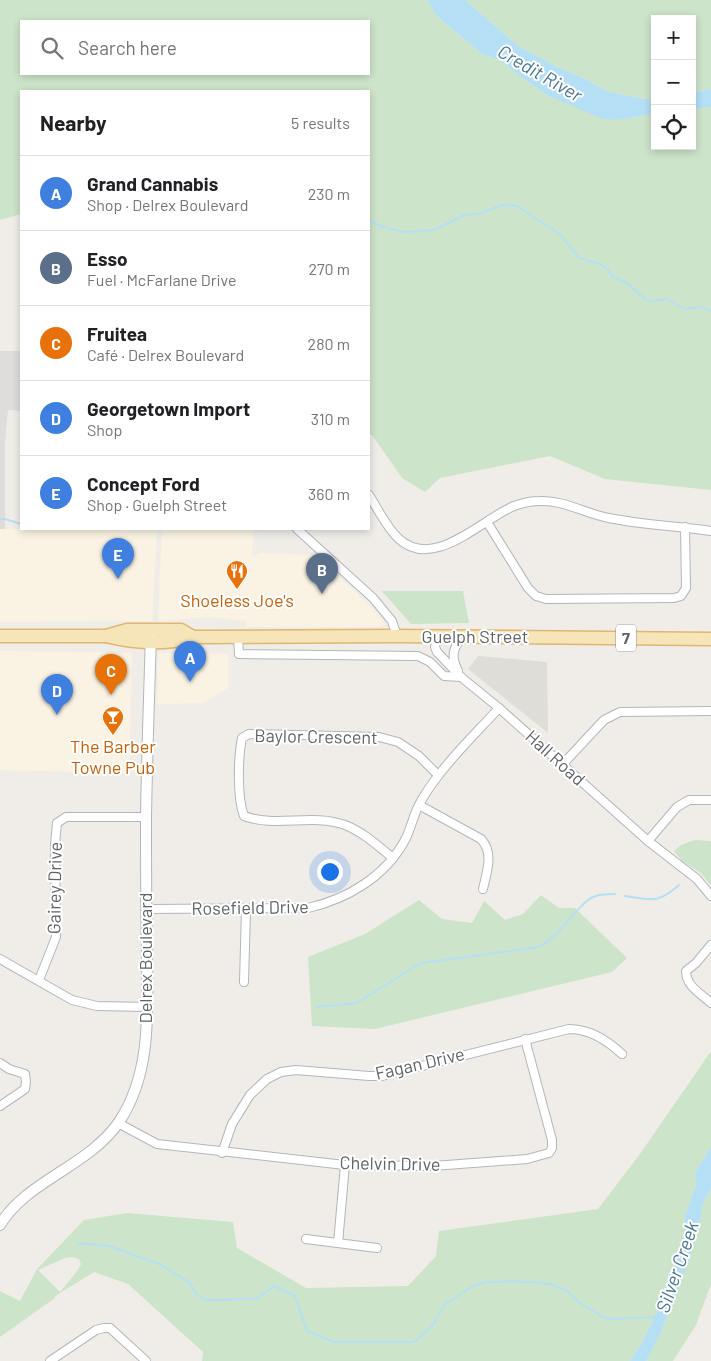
<!DOCTYPE html>
<html lang="en">
<head>
<meta charset="utf-8">
<style>
  body { margin:0; font-family:Barlow,sans-serif; background:#f6f6f6; color:#202124 }
  .controls { position:absolute; right:15px; top:15px; display:grid; overflow:hidden; border-radius:0px; box-shadow:0 2px 8px #0003 }
  .controls button { width:45px; height:45px; display:grid; place-items:center; padding:0; border:0; border-bottom:1px solid #e0e0e0; background:#fff; color:#202124; font:25px sans-serif }
  .you { position:absolute; left:329px; top:871px; width:18px; height:18px; margin:-12px; border:4px solid #fff; border-radius:50%; background:#1a73e8; box-shadow:0 0 0 8px #1a73e833 }
  .badge { display:grid; place-items:center; width:32px; height:32px; border-radius:50%; background:#0f766e; color:#fff; font-size:16px; font-weight:700 }
  .pin { position:absolute; translate:-50% -41px; filter:drop-shadow(0 1px 2px #0008) }
  .pin::after { content:''; position:absolute; top:26px; width:18px; height:15px; background:inherit; clip-path:polygon(0 0,100% 0,50% 100%) }
  .list { margin:0; padding:0; list-style:none }
  h2 { display:flex; justify-content:space-between; align-items:center; height:65px; margin:0; padding:0 20px; font-size:21px }
  h2 small { font-size:16px; font-weight:400; color:#757577 }
  .list li { display:grid; grid-template-columns:32px 1fr auto; gap:15px; align-items:center; box-sizing:border-box; height:75px; padding:0 20px; border-top:1px solid #e0e0e0 }
  .list b { display:block; font-size:19px; white-space:nowrap }
  .list p { margin:0; font-size:16px; white-space:nowrap; color:#757577 }
  .list em { font-size:16px; font-style:normal; color:#757577 }
  .icon { flex:none; width:28px; height:28px; fill:none; stroke:currentColor; stroke-width:2; stroke-linecap:round; stroke-linejoin:round }
  .map { position:relative; flex:none; width:711px; height:1361px; overflow:hidden }
  .search { position:absolute; background:#fff; box-shadow:0 2px 8px #0003; left:20px; top:20px; width:350px; height:55px; display:flex; align-items:center; gap:12px; box-sizing:border-box; padding:0 18px; border-radius:0px; color:#757577; font-size:19px }
  .panel { position:absolute; background:#fff; box-shadow:0 2px 8px #0003; left:20px; top:90px; width:350px; height:440px; border-radius:0px }
  .map>svg:first-child { display:block }
  .commercial { fill:#faf3e3 }
  .industrial { fill:#dfdddb }
  .education { fill:#dfddd7 }
  .green { fill:#cce4c9; fill-rule:evenodd }
  .water { fill:#b4dff5 }
  .lines { fill:none; stroke-linecap:round; stroke-linejoin:round }
  .stream { stroke:#b4dff5; stroke-width:2 }
  .minor-casing { stroke:#b3b6b9; stroke-width:10 }
  .tertiary-casing { stroke:#b3b6b9; stroke-width:12 }
  .primary-casing { stroke:#e0b671; stroke-width:15 }
  .minor { stroke:#fff; stroke-width:8 }
  .tertiary { stroke:#fff; stroke-width:10 }
  .primary { stroke:#f5e5b8; stroke-width:12 }
  .labels { text-anchor:middle; stroke-width:4; stroke-linejoin:round; paint-order:stroke }
  .shield { fill:#fff; stroke:#909295; stroke-width:1 }
  .shield-label { font-size:16px; font-weight:bold; fill:#606467 }
  .food-label { font-size:18px; fill:#c56008; stroke:#fff }
  .street-label { font-size:18px; fill:#606467; stroke:#fff }
  .water-label { font-size:19px; font-style:italic; fill:#4a7795; stroke:#fff }
</style>
</head>
<body>
<div class="map">
<svg width="711" height="1361" viewBox="0 0 711 1361">
  <rect width="100%" height="100%" fill="#f0ede9"/>
  <g class="commercial">
    <polygon points="0,529 82,530 82,529 157,529 152,621 0,622"/>
    <polygon points="162,529 254,529 252,557 260,553 316,555 375,611 385,625 376,627 246,627 246,621 210,617 158,621"/>
    <polygon points="0,651 132,653 129,773 0,770"/>
    <polygon points="159,653 228,654 228,688 203,703 157,704"/>
  </g>
  <polygon class="industrial" points="0,351 21,351 21,411 8,410 5,444 5,529 0,529"/>
  <polygon class="education" points="478,656 547,662 548,733 468,669"/>
  <g class="green">
    <path d="M 0,0 L 427,0 L 437,16 L 482,54 L 499,60 L 529,83 L 549,96 L 617,120 L 655,114 L 655,146 L 692,146 L 692,109 L 711,107 L 711,490 L 605,479 L 550,456 L 440,478 L 425,492 L 402,478 L 372,435 L 369,435 L 369,91 L 21,91 L 21,214 L 0,220 ZM 21,21 L 369,21 L 369,74 L 21,74 Z"/>
    <polygon points="465,0 711,0 711,89 692,93 692,19 655,19 655,99 645,99 609,92 579,76 559,68 518,46"/>
    <polygon points="382,591 463,591 469,623 411,624"/>
    <polygon points="695,840 711,841 711,886 701,873 682,861 674,851 681,845"/>
    <polygon points="541,895 559,908 575,908 627,958 612,972 375,1029 312,1026 308,957 365,934 419,900 442,919 472,923 484,901 505,920 523,914"/>
    <path d="M 711,1051 L 711,1147 L 695,1173 L 696,1185 L 685,1216 L 684,1238 L 674,1266 L 669,1273 L 661,1303 L 641,1345 L 630,1361 L 202,1361 L 203,1352 L 128,1284 L 94,1272 L 60,1293 L 54,1297 L 55,1298 L 0,1337 L 0,1291 L 20,1301 L 37,1269 L 84,1220 L 127,1213 L 233,1222 L 237,1248 L 306,1288 L 408,1286 L 436,1256 L 439,1231 L 598,1209 L 640,1154 ZM 73,1257 L 79,1259 L 81,1264 L 78,1270 L 60,1292 L 38,1270 L 65,1258 Z"/>
    <polygon points="711,1189 711,1284 696,1325 673,1361 646,1361 660,1335 688,1263 698,1231 703,1203"/>
  </g>
  <g class="water">
    <polygon points="427,0 465,0 518,46 559,68 579,76 609,92 645,99 655,99 655,114 617,120 600,118 549,96 529,83 499,60 482,54 437,16"/>
    <polygon points="711,89 711,107 692,109 692,93"/>
    <polygon points="711,1147 711,1189 703,1203 698,1231 688,1263 660,1335 646,1361 630,1361 641,1345 661,1303 668,1278 674,1266 684,1238 685,1216 696,1185 695,1173"/>
  </g>
  <g class="lines">
    <g class="stream">
      <polyline points="369,221 389,229 405,232 434,230 464,215 478,214 502,205 517,206 560,234 579,258 600,264 608,270 613,277 627,283 645,299 652,301 666,299 684,309 702,307 711,311"/>
      <polyline points="0,519 5,519 21,524"/>
      <path d="M 625,896 C 651,900 658,904 679,885"/>
      <path d="M 317,1007 L 357,1003 L 417,965 L 428,962 L 539,947 C 559,936 570,915 588,900 C 596,894 606,894 615,894"/>
      <polyline points="78,1243 109,1246 159,1264 189,1282 197,1295 206,1300 256,1299 274,1286 295,1296 307,1331 334,1342 413,1342 419,1338 433,1325 444,1305 474,1285 488,1282 516,1281 551,1284 567,1291 580,1303 605,1318 614,1319 656,1317"/>
    </g>
    <g class="minor-casing">
      <g id="minor">
        <path d="M 369,495 C 378,509 386,527 399,539 C 434,571 482,519 514,506 C 522,503 531,501 540,501 C 564,500 586,514 609,518 C 643,525 677,526 711,531"/>
        <polyline points="487,522 528,588 536,596 546,599 674,598 681,596 686,588 685,527"/>
        <polyline points="297,529 373,598 392,621 397,636"/>
        <polyline points="238,637 239,654 418,656 430,662 444,676 461,677"/>
        <polyline points="437,637 435,647 437,652 461,677 499,708 648,841 697,879 711,896"/>
        <path d="M 458,671 C 451,657 452,648 463,637"/>
        <polyline points="562,765 604,720 620,712 711,711"/>
        <path d="M 419,805 L 481,839 C 494,853 487,871 483,889"/>
        <polyline points="648,841 677,807 689,800 711,800"/>
        <path d="M 393,858 C 378,846 363,832 345,825 C 312,813 276,828 244,816 C 237,798 238,758 242,738 L 249,734 L 379,737 L 398,742 L 419,756 L 438,775"/>
        <path d="M 146,909 L 308,908 C 347,899 385,877 405,840 C 411,829 413,816 419,805 C 424,795 431,785 438,776 C 456,752 479,730 499,708"/>
        <path d="M 711,945 L 696,963 L 686,971 C 686,986 700,993 711,1003"/>
        <polyline points="0,959 72,1000 97,1006 147,1007"/>
        <polyline points="39,980 56,937 55,844 57,823 66,817 146,817"/>
        <polyline points="244,982 246,910"/>
        <polyline points="0,1063 9,1069 25,1074 26,1082 25,1089 0,1106"/>
        <polyline points="118,1123 157,1144 345,1165 433,1166 527,1159 549,1153 552,1148 552,1140 525,1039"/>
        <path d="M 222,1153 L 232,1124 L 250,1095 L 267,1079 L 281,1072 L 296,1070 L 369,1076 L 382,1076 L 569,1029 C 589,1029 607,1040 622,1054"/>
        <polyline points="306,1239 377,1248"/>
        <polyline points="338,1243 345,1165"/>
        <polyline points="50,1361 96,1330 104,1328 110,1328 146,1361"/>
      </g>
    </g>
    <g class="tertiary-casing">
      <path id="tertiary" d="M 0,1225 C 26,1181 89,1166 119,1122 C 153,1071 147,1008 147,950 C 146,906 146,861 146,817 C 147,757 149,696 151,636"/>
    </g>
    <g class="primary-casing">
      <g id="primary">
        <polyline points="0,636 106,636 127,630 181,630 193,637"/>
        <path d="M 106,636 C 134,643 165,645 193,637 L 397,636 L 711,639"/>
      </g>
    </g>
    <use href="#minor" class="minor"/>
    <use href="#tertiary" class="tertiary"/>
    <use href="#primary" class="primary"/>
  </g>
  <defs>
    <g id="restaurant-pin" transform="scale(1.125)"><path d="M0 17L-7.5 6A9.5 9.5 0 1 1 7.5 6Z" fill="#e8710a" stroke="#fff"/><path d="M-5-6h1v4h1v-4h1v4h1v-4h1v5L-1.5 .5V6h-2V.5L-5-1ZM5-6V6H3V1.5H1.5Q1.5-4 5-6Z" fill="#fff"/></g>
    <g id="bar-pin" transform="scale(1.125)"><path d="M0 17L-7.5 6A9.5 9.5 0 1 1 7.5 6Z" fill="#e8710a" stroke="#fff"/><path d="M-6-5H6L.8 .8V4.5H3.5V6h-7V4.5H-.8V.8Z" fill="#fff"/></g>
  </defs>
  <g fill-rule="evenodd">
    <use href="#restaurant-pin" x="237" y="571"/>
    <use href="#bar-pin" x="113" y="717"/>
  </g>
  <g class="labels">
    <rect class="shield" x="616" y="624.5" width="20" height="27" rx="4"/>
    <g class="shield-label">
      <text x="626" y="644">7</text>
    </g>
    <g class="food-label">
      <text x="237" y="607">Shoeless Joe's</text>
      <text x="113" y="753">The Barber<tspan x="113" dy="21">Towne Pub</tspan></text>
    </g>
    <g class="street-label">
      <text x="475" y="643">Guelph Street</text>
      <text transform="translate(316 737) rotate(1)" y="6">Baylor Crescent</text>
      <text transform="translate(555 758) rotate(42)" y="6">Hall Road</text>
      <text transform="translate(55 888) rotate(-89)" y="6">Gairey Drive</text>
      <text transform="translate(250 908) rotate(-1)" y="6">Rosefield Drive</text>
      <text transform="translate(146 958) rotate(-90)" y="6">Delrex Boulevard</text>
      <text transform="translate(420 1064) rotate(-13)" y="6">Fagan Drive</text>
      <text transform="translate(390 1164) rotate(1)" y="6">Chelvin Drive</text>
    </g>
    <g class="water-label">
      <text transform="translate(540 73) rotate(30)" y="7">Credit River</text>
      <text transform="translate(677 1267) rotate(-71)" y="7">Silver Creek</text>
    </g>
  </g>
</svg>
<div class="controls">
<button>+</button>
<button>−</button>
<button><svg class="icon" aria-label="locate" viewBox="0 0 24 24"><circle cx="12" cy="12" r="6"/><path d="M12 2v4M12 18v4M2 12h4M18 12h4"/></svg></button>
</div>
<div class="you"></div>
<div class="pin badge" style="left:190px;top:682px;background:#3f7fe0">A</div>
<div class="pin badge" style="left:322px;top:594px;background:#5c6f8a">B</div>
<div class="pin badge" style="left:111px;top:695px;background:#e8710a">C</div>
<div class="pin badge" style="left:57px;top:715px;background:#3f7fe0">D</div>
<div class="pin badge" style="left:118px;top:579px;background:#3f7fe0">E</div>
<div class="search"><svg class="icon" aria-label="search" viewBox="0 0 24 24"><circle cx="10" cy="10" r="6"/><path d="M15 15l6 6"/></svg>Search here</div>
<section class="panel">
<h2>Nearby<small>5 results</small></h2>
<ul class="list">
<li><span class="badge" style="background:#3f7fe0">A</span><div><b>Grand Cannabis</b><p>Shop · Delrex Boulevard</p></div><em>230 m</em></li>
<li><span class="badge" style="background:#5c6f8a">B</span><div><b>Esso</b><p>Fuel · McFarlane Drive</p></div><em>270 m</em></li>
<li><span class="badge" style="background:#e8710a">C</span><div><b>Fruitea</b><p>Café · Delrex Boulevard</p></div><em>280 m</em></li>
<li><span class="badge" style="background:#3f7fe0">D</span><div><b>Georgetown Import</b><p>Shop</p></div><em>310 m</em></li>
<li><span class="badge" style="background:#3f7fe0">E</span><div><b>Concept Ford</b><p>Shop · Guelph Street</p></div><em>360 m</em></li>
</ul>
</section>
</div>
</body>
</html>
